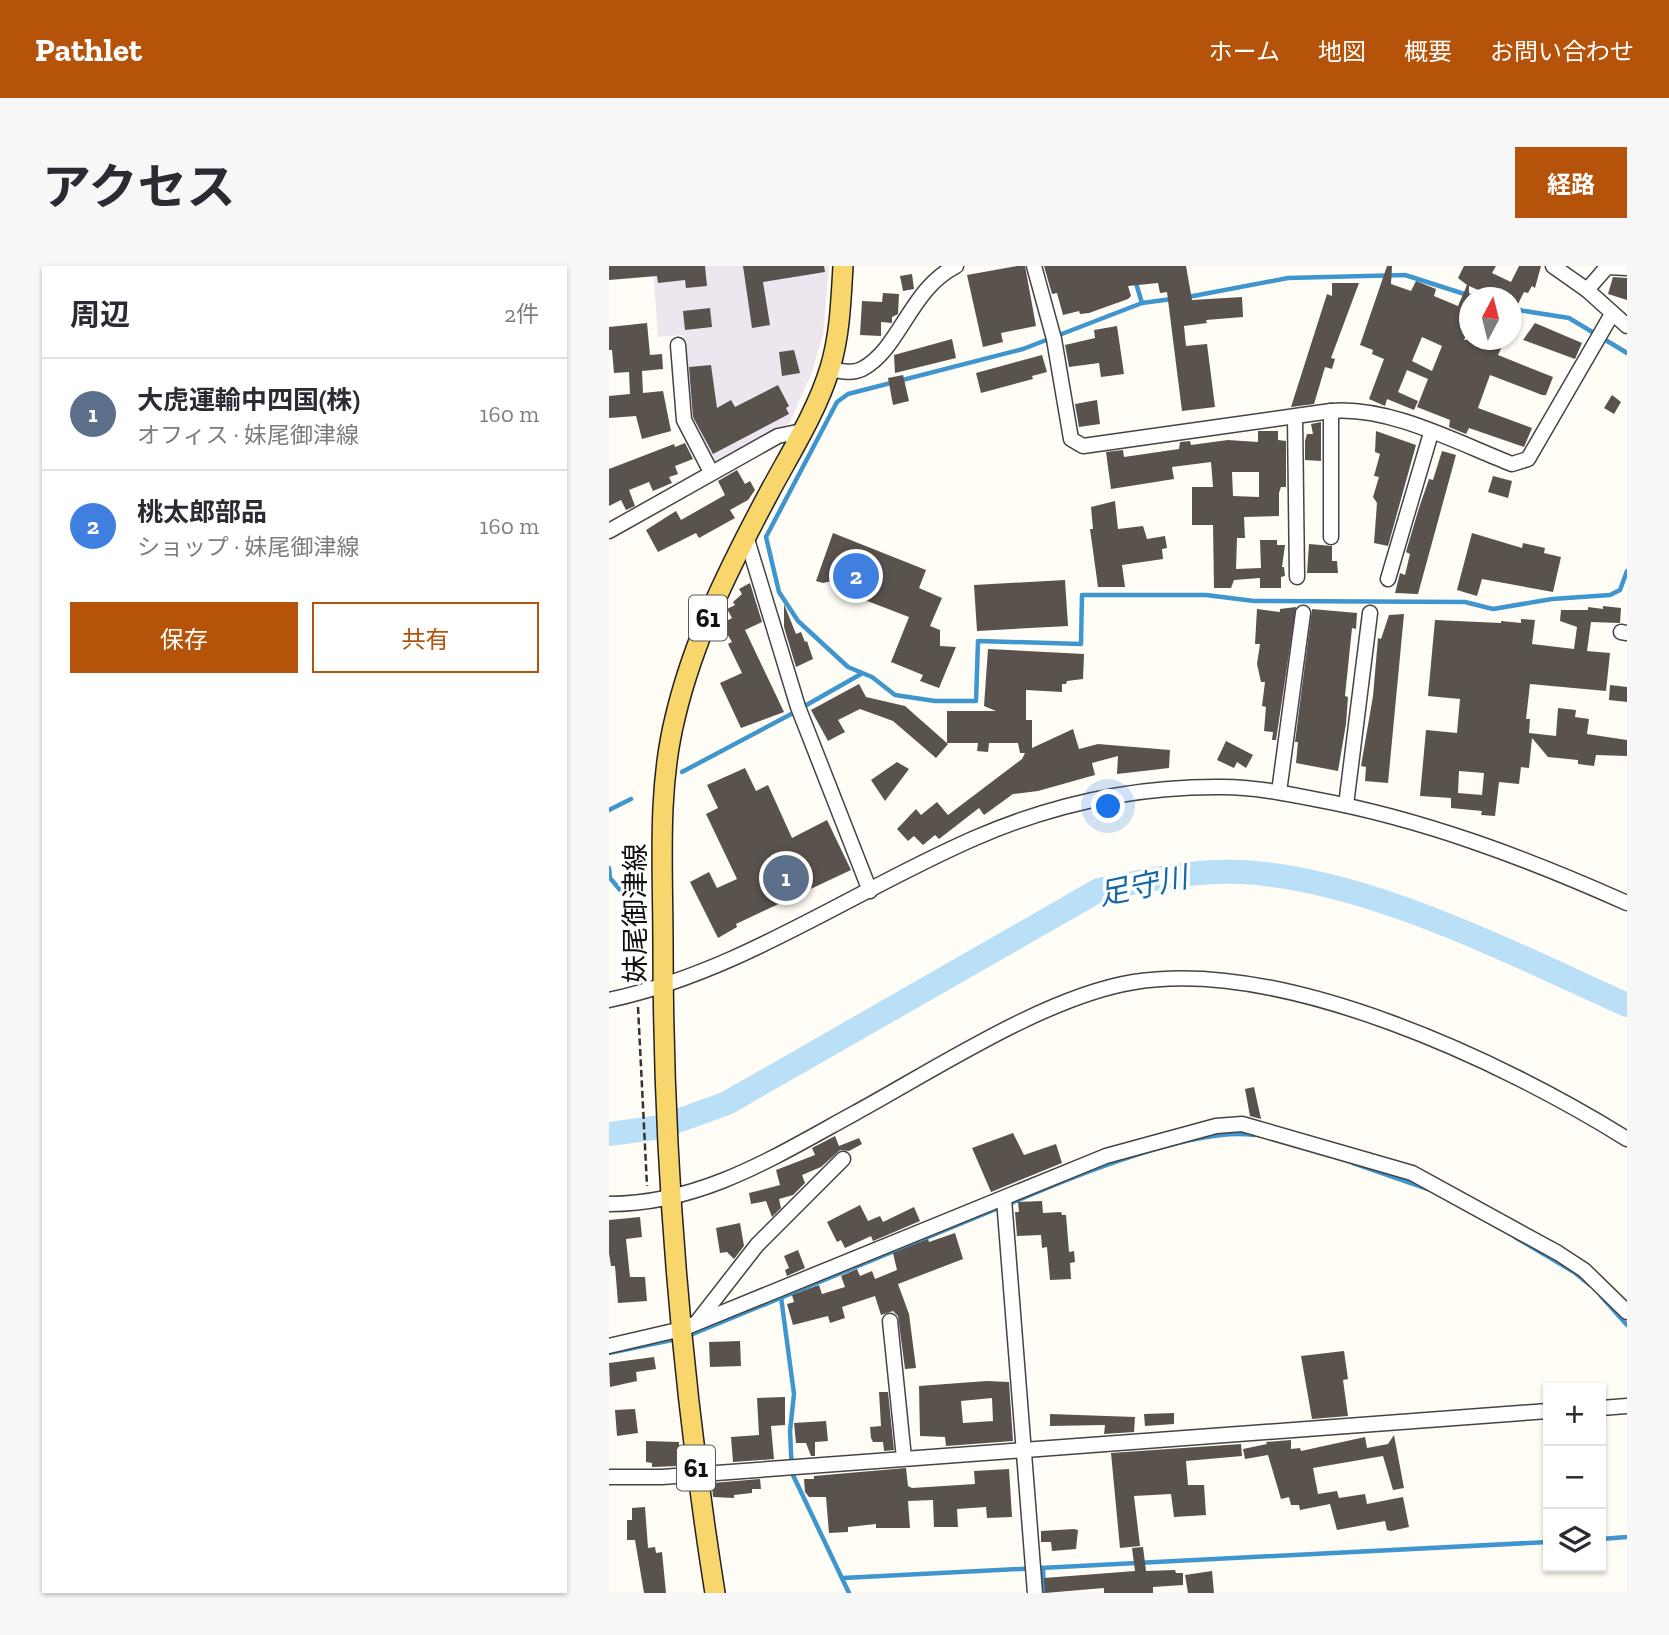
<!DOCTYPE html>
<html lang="ja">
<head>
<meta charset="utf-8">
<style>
  body { margin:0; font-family:"Zilla Slab","Noto Sans JP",serif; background:#f7f7f7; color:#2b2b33 }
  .controls { position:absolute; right:21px; bottom:21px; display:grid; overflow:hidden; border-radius:0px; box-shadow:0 2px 5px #0004 }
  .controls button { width:63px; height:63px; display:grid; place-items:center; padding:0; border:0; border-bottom:2px solid #e1e1e2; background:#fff; color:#2b2b33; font:35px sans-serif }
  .compass { position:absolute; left:850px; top:21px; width:63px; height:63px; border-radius:50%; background:#fff; box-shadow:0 2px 5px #0004; rotate:7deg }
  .you { position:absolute; left:500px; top:541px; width:24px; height:24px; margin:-18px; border:5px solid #fff; border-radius:50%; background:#1a73e8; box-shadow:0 0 0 10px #1a73e833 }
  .badge { display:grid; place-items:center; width:46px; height:46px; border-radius:50%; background:#b45309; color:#fff; font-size:23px; font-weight:700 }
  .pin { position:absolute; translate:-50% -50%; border:4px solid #fff; box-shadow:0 2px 7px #0006 }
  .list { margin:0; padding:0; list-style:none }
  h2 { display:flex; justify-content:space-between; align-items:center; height:91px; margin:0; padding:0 28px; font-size:30px }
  h2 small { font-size:23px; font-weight:400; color:#7c7c81 }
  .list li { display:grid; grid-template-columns:46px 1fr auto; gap:21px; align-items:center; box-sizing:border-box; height:112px; padding:0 28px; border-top:2px solid #e1e1e2 }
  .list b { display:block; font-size:26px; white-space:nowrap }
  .list p { margin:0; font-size:23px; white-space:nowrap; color:#7c7c81 }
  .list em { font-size:23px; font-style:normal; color:#7c7c81 }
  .actions { display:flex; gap:14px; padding:21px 28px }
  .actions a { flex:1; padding:16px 0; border:2px solid #b45309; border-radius:0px; text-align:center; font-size:24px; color:#b45309 }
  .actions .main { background:#b45309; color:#fff }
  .icon { flex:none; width:38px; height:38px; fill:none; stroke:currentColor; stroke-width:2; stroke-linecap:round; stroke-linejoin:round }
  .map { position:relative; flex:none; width:1018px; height:1327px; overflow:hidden; border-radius:0px }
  header { display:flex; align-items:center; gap:42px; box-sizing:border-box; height:98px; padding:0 35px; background:#b45309; color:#fff }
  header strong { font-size:33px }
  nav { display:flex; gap:38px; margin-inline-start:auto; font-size:24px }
  .intro { display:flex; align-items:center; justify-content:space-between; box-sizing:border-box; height:168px; padding:0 42px }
  h1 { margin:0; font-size:49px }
  .button { padding:18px 32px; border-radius:0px; background:#b45309; color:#fff; font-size:24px; font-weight:700 }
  main { display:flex; gap:42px; padding:0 42px }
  aside { flex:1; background:#fff; border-radius:0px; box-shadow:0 2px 5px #0004 }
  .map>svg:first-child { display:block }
  .industrial { fill:#eee6ef }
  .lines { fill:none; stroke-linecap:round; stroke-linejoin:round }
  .stream { stroke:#3f96cf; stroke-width:4.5 }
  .river { stroke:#b9e0f7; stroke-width:24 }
  .building { fill:#5a524d; fill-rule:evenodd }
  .minor-casing { stroke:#444; stroke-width:17 }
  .major-casing { stroke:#222; stroke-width:22 }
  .path { stroke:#333; stroke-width:2.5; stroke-dasharray:7 3.5; stroke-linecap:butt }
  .minor { stroke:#fff; stroke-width:14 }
  .major { stroke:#f9d66b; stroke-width:19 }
  .labels { text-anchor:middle; stroke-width:7; stroke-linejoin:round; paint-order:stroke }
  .shield { fill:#fff; stroke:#585858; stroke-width:2 }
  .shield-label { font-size:26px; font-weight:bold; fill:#111 }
  .street-label { font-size:28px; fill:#111; stroke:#fff }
  .water-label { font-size:30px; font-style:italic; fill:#1768a6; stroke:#fff }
</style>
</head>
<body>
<header>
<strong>Pathlet</strong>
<nav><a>ホーム</a><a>地図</a><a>概要</a><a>お問い合わせ</a></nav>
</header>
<div class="intro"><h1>アクセス</h1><a class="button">経路</a></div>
<main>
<aside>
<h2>周辺<small>2件</small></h2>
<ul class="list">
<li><span class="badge" style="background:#5c6f8a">1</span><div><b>大虎運輸中四国(株)</b><p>オフィス · 妹尾御津線</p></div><em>160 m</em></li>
<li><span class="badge" style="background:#3f7fe0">2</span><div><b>桃太郎部品</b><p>ショップ · 妹尾御津線</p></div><em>160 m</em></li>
</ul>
<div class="actions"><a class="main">保存</a><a>共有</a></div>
</aside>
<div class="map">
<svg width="1018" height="1327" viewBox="0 0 1018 1327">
  <rect width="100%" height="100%" fill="#fffdf5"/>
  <polygon class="industrial" points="44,0 220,0 214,69 203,106 180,158 110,197 101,194 84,164 74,69 49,71"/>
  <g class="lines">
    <g class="stream">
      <polyline points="526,14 533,37 563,33"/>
      <polyline points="579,31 679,12 796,9 868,32"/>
      <polyline points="533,37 414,83 239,128 228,136 157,271 170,326 189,355 239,401 263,411 286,429 326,435 367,435 369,375 472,378 473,329 597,329 645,335 856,336 884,343 943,333 1001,329 1011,324 1018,305"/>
      <polyline points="903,43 960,52 1018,87"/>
      <polyline points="194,441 252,408"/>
      <polyline points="73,506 186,446"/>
      <polyline points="0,544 22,533"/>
      <polyline points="0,602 1,612 32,649 30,683 17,707 18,715"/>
      <polyline points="744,897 819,923"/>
      <path d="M 400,938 C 457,913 585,860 645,869"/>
      <polyline points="906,971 965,1006 981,1019"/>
      <polyline points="992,1030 1018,1059"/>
      <polyline points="172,1031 185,1128 181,1165 183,1207 240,1327"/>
      <polyline points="79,1070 392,941"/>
      <polyline points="0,1087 68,1073"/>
      <polyline points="992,1273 1018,1271"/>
      <polyline points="434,1302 435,1327"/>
      <polyline points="234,1312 939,1276"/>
    </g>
    <path class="river" d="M 0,868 L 52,861 L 118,837 L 490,624 C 537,614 584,604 632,606 C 758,612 904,688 1018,739"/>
  </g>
  <g class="building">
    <polygon points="0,0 96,0 98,20 77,22 76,14 49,17 48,10 0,14"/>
    <polygon points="134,0 215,0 216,6 154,16 161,59 143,62"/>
    <polygon points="408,0 416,0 427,60 392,67 394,76 374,81 358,9"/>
    <polygon points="435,0 577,0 583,34 633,31 634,51 597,54 598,57 575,60 577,80 598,78 606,141 573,145 558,26 551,27 549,17 519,20 522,30 519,33 480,47 471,48 470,45 454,49 448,27 443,28"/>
    <path d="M 778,0 L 783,0 L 782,18 L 802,25 L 807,15 L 827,23 L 825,30 L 849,40 L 858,19 L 849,12 L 855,0 L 887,0 L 883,7 L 902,16 L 910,0 L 932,0 L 926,22 L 923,20 L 919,27 L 915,26 L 902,52 L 902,32 L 888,32 L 860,20 L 860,61 L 855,74 L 896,74 L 889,89 L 944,111 L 937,129 L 933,129 L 881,109 L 869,142 L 923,162 L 915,181 L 860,162 L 857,168 L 840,161 L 841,154 L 808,141 L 819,113 L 798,104 L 789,126 L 809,135 L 805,144 L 778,133 L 776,140 L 760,133 L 775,93 L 763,88 L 764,84 L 751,79 ZM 813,71 L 833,80 L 823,105 L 803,95 Z"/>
    <polygon points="303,8 305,23 294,25 291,10"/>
    <polygon points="1004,11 1018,12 1018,34 999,28"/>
    <polygon points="723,17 750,17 722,92 726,93 723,103 716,101 705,138 682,141 718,28 723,30"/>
    <polygon points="274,27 290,28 289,48 283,51 283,57 272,56 272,70 251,69 253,35 273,36"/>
    <polygon points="101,42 103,61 76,64 74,45"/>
    <polygon points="38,57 41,89 53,88 54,103 33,105 34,127 54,125 62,165 33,173 27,150 0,152 0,130 21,128 20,106 5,107 3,84 0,84 0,61"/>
    <polygon points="926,57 973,77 966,93 914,74"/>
    <polygon points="508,60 515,108 492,111 490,97 460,101 456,79 486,72 485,64"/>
    <polygon points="343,73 347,92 286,107 285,89"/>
    <polygon points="185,84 191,107 173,110 170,86"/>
    <polygon points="433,89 438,106 423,110 424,113 372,127 367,107"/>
    <polygon points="102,99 108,142 122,134 126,141 169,119 180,140 177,142 180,148 104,188 84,151 80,101"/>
    <polygon points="294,109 300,135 284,139 279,112"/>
    <polygon points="1003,129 1012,136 1005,148 995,142"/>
    <polygon points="488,134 491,158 470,161 466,138"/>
    <polygon points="712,156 712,195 696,194 696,175 698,168 704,168 702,158"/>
    <path d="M 649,165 L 669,165 L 669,174 L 677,175 L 677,221 L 672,221 L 670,227 L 670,250 L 635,251 L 636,272 L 628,272 L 627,303 L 652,302 L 651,274 L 668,274 L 668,279 L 676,279 L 673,301 L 675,301 L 676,310 L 672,311 L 672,322 L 651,322 L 651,312 L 625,314 L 622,322 L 605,322 L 604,259 L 583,259 L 583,221 L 604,221 L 602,196 L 563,201 L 565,213 L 502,223 L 497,186 L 514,184 L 515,191 L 570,183 L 571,176 L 581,175 L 582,179 L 619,174 L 649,176 ZM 623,206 L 650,206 L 650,231 L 624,230 Z"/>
    <polygon points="767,165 807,179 779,280 765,277 768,237 764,231 770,211 765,210 771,188 766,186"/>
    <polygon points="76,177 84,193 66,200 69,208 60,211 63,217 44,225 40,216 20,224 26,240 17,244 12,234 0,240 0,203 65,178 66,181"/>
    <polygon points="833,185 847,189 809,328 786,327 791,307 796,309 801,288 797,286 810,242 820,213 824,214"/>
    <polygon points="128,204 136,218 141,215 146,224 139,234 121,244 126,252 90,272 87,267 49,286 37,264 67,245 72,254 116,229 109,215"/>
    <polygon points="884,210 903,215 899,232 879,226"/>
    <polygon points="506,235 509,263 534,260 538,273 556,270 558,282 553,283 554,293 513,299 516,321 489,321 481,263 484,263 482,241"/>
    <polygon points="224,267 317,304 310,322 333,332 321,360 331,364 331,380 347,381 330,422 311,415 314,409 282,396 300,351 227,323 239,317 237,312 214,317 207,315"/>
    <polygon points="863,267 913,282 914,277 936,282 935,287 952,291 944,326 873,313 868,330 848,324"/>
    <polygon points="700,278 723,280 723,295 728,295 729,307 698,307"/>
    <polygon points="456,314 459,360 368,365 365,319"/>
    <polygon points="141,317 153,356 136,364 175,446 132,462 111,417 133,407 119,378 123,376 112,358 123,352 118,343 126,339 124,336 133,328 130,323"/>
    <polygon points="175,338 187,368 192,366 196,376 198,375 204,393 187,401 175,361"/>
    <path d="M 994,340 L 1012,342 L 1011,357 L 982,356 L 978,385 L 1001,387 L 997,425 L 921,418 L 917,453 L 921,453 L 920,467 L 947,470 L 949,442 L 967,444 L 966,451 L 980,453 L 978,468 L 1018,474 L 1018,490 L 987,489 L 985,500 L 969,498 L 969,494 L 939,491 L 923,472 L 920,502 L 912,501 L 910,518 L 890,516 L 886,550 L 872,549 L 873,545 L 842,542 L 842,532 L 811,530 L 817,464 L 848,467 L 851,433 L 819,430 L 826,354 L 892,357 L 892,355 L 912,357 L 912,353 L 926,354 L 923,378 L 965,383 L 968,361 L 951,355 L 952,344 L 979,344 L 979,341 L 994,343 ZM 850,505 L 875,507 L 873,529 L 849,527 Z"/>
    <polygon points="687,341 667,474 663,474 664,466 655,465 657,441 653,440 656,416 652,416 648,398 651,378 646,378 648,343 671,346 671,343"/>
    <polygon points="703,343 748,347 747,363 743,362 736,430 739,431 737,458 729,505 687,497 689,476 686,476"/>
    <polygon points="795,348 779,517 756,515 757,501 752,500 764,430 769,372 772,373 780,349"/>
    <polygon points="379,383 475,388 474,413 458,415 457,418 453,418 453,426 417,424 417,454 423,454 423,482 464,463 470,483 489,478 561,484 560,502 508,508 509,490 483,497 486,509 429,525 404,528 375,549 370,542 330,573 326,569 314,579 305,570 299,575 288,563 307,543 312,549 328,536 339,549 413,493 416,487 411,487 409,477 380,477 379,486 368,485 369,477 338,477 338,445 387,445 375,440"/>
    <polygon points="250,418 257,431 296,440 339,478 327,492 284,455 251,443 229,454 236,466 219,475 202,444"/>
    <polygon points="1001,419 1018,421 1018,436 1000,434"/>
    <polygon points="617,475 644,489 637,502 628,496 625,502 608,494"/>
    <polygon points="288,496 300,503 276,535 262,514"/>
    <polygon points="136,502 147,525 159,519 183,572 218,554 242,604 127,658 128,661 109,672 81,616 100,606 108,622 128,613 97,548 109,542 98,519"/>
    <polygon points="645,821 652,853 641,850 636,823"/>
    <polygon points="404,867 415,889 447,878 453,897 382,926 363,882"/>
    <polygon points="226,870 230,880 250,872 253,878 240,885 231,884 212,901 193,909 196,917 184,929 170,933 172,942 163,951 157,935 142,938 140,927 171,919 167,904 206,889 203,882"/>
    <polygon points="433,935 434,947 452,946 453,949 457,949 460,986 465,985 466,996 461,997 462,1013 441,1014 438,981 433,982 432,969 408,970 406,946 410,946 409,936"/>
    <polygon points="251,939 259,955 271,950 274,956 305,941 311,955 264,975 262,970 236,982 232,974 228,976 218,956"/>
    <polygon points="31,951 33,971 17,973 21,1011 36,1011 38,1035 9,1037 6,1000 2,1000 0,987 0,954"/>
    <polygon points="131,957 135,980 125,993 118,986 111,987 107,962"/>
    <polygon points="346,967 354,993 289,1018 300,1048 307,1102 296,1103 289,1050 284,1045 272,1049 266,1030 233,1041 236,1052 221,1057 219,1050 184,1059 178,1038 185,1036 183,1029 210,1019 213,1028 236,1021 232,1010 248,1003 251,1010 263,1005 266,1013 288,1004 284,987 319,973 320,976"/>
    <polygon points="189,984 196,1002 178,1010 176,1004 180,1002 175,990"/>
    <polygon points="131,1075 132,1100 101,1101 100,1076"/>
    <polygon points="735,1085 739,1113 734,1114 739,1150 703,1153 692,1090"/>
    <polygon points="45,1091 47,1103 27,1106 28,1115 1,1121 0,1097"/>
    <path d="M 378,1115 L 400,1116 L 404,1175 L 337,1180 L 336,1171 L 311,1170 L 310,1120 ZM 383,1132 L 384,1155 L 354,1157 L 352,1135 Z"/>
    <polygon points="270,1126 279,1126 285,1184 275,1185 274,1176 264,1176 262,1172 261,1161 272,1160"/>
    <polygon points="176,1131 176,1159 162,1160 165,1193 124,1196 122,1171 150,1169 148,1132"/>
    <polygon points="26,1143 29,1167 8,1170 6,1144"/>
    <polygon points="565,1147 565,1158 536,1160 535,1148"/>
    <polygon points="441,1148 526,1151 525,1166 495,1168 496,1159 441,1160"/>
    <polygon points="217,1155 219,1175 206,1176 206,1190 202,1190 197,1177 187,1177 185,1157"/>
    <polygon points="785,1169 795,1222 784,1224 774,1190 704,1202 709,1228 728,1225 730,1232 756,1228 758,1238 794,1231 800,1261 782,1265 778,1264 776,1255 728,1264 721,1238 691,1244 690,1239 682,1239 680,1231 672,1233 659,1189 636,1193 634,1183 658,1178 657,1176 682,1174 682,1183 691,1182 692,1185 756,1171 758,1182 779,1178"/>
    <polygon points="37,1175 70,1176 70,1200 43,1201 43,1197 37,1196"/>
    <polygon points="632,1178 633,1190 577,1195 579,1219 595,1219 597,1249 565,1251 562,1228 525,1230 531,1280 511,1282 502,1187"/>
    <polygon points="297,1202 299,1220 303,1222 366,1218 365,1205 400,1203 403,1251 378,1252 377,1241 348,1243 349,1261 325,1261 324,1234 299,1235 301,1262 267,1262 267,1258 239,1261 239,1266 220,1267 217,1231 200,1231 196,1226 195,1213 205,1213 205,1210"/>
    <polygon points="151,1213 152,1223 143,1223 143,1227 125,1229 125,1232 104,1231 103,1217"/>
    <polygon points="36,1241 39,1282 46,1281 47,1287 53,1286 57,1327 35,1327 26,1274 18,1274 18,1254 23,1254 23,1242"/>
    <polygon points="465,1263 469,1264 467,1283 443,1285 442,1276 432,1276 432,1265"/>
    <polygon points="534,1281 537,1305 566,1304 567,1307 574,1307 574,1319 544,1321 544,1327 495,1327 495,1322 436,1327 435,1312 526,1305 523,1282"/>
    <polygon points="603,1305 605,1327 579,1327 576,1309"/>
  </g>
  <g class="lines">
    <g class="minor-casing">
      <g id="minor">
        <polyline points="425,0 445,73 462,173 474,180 722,145 722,271"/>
        <polyline points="944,0 978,24 1018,60"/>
        <polyline points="978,24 998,1 1018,2"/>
        <polyline points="69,79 75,154 102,206"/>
        <path d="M 221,103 C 231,105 243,108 253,103 C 292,82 300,24 347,0"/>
        <path d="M 722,145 C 781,140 849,177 903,198 L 919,193 L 1003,48"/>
        <polyline points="686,152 688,311"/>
        <polyline points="0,265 169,170 193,165"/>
        <polyline points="137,270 189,441 261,625"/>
        <polyline points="779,313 822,167"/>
        <polyline points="1012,366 1018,367"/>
        <polyline points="670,526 694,347"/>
        <polyline points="737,539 761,347"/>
        <path d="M 0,734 C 131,706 244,625 366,572 C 444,538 529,520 614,521 C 644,521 675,527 705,533 C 814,553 917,592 1018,637"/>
        <polyline points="395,933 426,1327"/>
        <path d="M 0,938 C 93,938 167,890 246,847 C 325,804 437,730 525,716 C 675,692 893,795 1018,873"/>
        <polyline points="281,1055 295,1192"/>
        <polyline points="88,1056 148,979 234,893"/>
        <polyline points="0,1080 73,1063 497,890 607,860 633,858 803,907 949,987 975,1004 1018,1046"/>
        <polyline points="992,1142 1018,1140"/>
        <polyline points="0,1211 53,1211 939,1145"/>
      </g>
    </g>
    <g class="major-casing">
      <path id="major" d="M 106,1327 C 72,1113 54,895 54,678 C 54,603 48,525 66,452 C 85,371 122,298 161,225 C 182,186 208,145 221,102 C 231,69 232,34 234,0"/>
    </g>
    <polyline class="path" points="29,741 38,920"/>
    <use href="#minor" class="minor"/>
    <use href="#major" class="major"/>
  </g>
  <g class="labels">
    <g class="shield">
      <rect x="80" y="329.5" width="38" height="45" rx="5"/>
      <rect x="68" y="1179.5" width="38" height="45" rx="5"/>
    </g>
    <g class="shield-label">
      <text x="99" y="361">61</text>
      <text x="87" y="1211">61</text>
    </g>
    <g class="street-label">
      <text transform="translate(26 647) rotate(-90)" y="10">妹尾御津線</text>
    </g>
    <g class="water-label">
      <text transform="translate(534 620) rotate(-12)" y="10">足守川</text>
    </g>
  </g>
</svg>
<div class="controls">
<button>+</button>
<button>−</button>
<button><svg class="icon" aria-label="layers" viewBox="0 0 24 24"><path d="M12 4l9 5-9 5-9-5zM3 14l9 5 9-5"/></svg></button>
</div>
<svg class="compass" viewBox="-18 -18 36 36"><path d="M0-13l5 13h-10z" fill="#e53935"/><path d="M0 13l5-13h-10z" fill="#7c7c81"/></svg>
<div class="you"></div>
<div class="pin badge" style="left:177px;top:612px;background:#5c6f8a">1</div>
<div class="pin badge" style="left:247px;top:310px;background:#3f7fe0">2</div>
</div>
</main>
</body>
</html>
